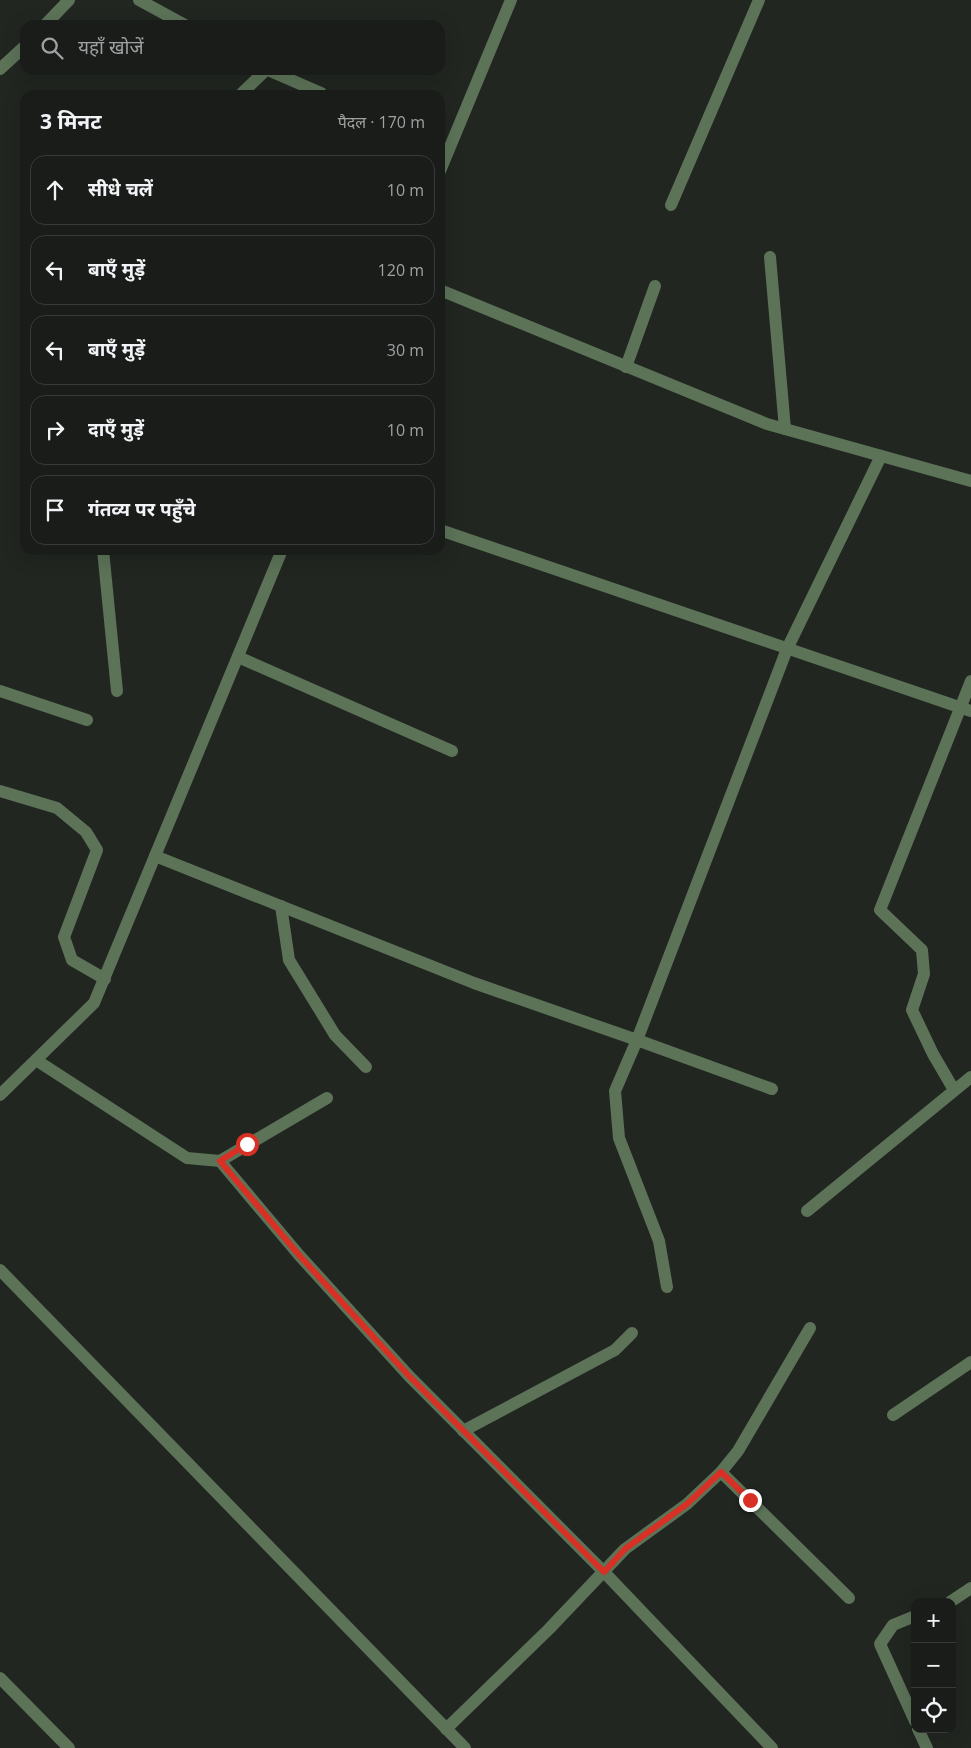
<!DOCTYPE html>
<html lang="hi">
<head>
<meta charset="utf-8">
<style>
  body { margin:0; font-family:"Open Sans","Noto Sans Devanagari",sans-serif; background:#262926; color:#f1f3f6 }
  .controls { position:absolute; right:15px; bottom:15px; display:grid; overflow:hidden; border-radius:10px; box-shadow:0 5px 20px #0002 }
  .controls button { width:45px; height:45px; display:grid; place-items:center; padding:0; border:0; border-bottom:1px solid #373a38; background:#191c19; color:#f1f3f6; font:25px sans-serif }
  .stop { position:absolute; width:15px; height:15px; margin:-11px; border:4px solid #d93025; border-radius:50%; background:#fff }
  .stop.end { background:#d93025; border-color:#fff; box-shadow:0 1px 5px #0008 }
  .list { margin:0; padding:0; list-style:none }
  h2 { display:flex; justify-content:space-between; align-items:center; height:65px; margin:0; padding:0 20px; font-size:21px }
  h2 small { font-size:16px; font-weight:400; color:#9fa1a2 }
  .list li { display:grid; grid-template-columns:32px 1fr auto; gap:15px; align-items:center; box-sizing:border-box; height:70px; margin:0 10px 10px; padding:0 10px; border:1px solid #373a38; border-radius:15px }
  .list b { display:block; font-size:19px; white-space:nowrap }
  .list em { font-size:16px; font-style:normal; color:#9fa1a2 }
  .icon { flex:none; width:28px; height:28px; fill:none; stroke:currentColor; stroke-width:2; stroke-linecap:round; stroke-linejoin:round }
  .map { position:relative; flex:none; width:971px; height:1748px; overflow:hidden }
  .search { position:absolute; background:#191c19; box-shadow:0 5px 20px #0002; left:20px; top:20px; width:425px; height:55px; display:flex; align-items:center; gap:12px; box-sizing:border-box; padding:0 18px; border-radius:15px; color:#9fa1a2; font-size:19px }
  .panel { position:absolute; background:#191c19; box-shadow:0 5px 20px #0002; left:20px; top:90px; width:425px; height:465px; border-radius:15px }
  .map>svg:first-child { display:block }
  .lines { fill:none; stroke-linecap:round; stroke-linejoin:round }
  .minor { stroke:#5c7358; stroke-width:12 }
  .route { stroke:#d93025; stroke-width:6 }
</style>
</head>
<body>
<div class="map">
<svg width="971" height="1748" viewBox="0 0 971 1748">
  <rect width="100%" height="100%" fill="#212621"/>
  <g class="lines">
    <g class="minor">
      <polyline points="139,0 185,25"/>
      <polyline points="45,25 69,0"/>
      <polyline points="0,69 25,46"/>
      <polyline points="268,70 321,93"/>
      <polyline points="240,95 266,70"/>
      <polyline points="440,171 511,0"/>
      <polyline points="671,205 759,0"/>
      <polyline points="770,257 785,429"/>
      <polyline points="440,290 767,424 971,481"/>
      <polyline points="626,367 655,286"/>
      <polyline points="440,530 971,711"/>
      <polyline points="103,550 117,691"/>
      <polyline points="238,657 452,751"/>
      <polyline points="0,691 87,720"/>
      <polyline points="0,791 57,808 86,832 97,850 64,937 72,960 105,979"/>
      <polyline points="155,856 474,983 637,1040 787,649 881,456"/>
      <polyline points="281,906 289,960 335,1035 366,1067"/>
      <polyline points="36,1060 187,1158 220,1161 327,1098"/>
      <polyline points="954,1090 933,1054 912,1010 924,974 922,950 880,910 971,681"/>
      <polyline points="0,1095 94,1003 282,550"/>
      <polyline points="220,1161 299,1255 409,1376 604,1572 772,1748"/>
      <polyline points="807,1211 971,1077"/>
      <polyline points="0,1270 465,1748"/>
      <polyline points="667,1287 659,1241 619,1138 615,1091 637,1040 772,1089"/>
      <polyline points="893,1415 971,1362"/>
      <polyline points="463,1431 615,1350 632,1333"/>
      <polyline points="721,1472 849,1598"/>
      <polyline points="950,1602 971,1588"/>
      <polyline points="915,1616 893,1625 880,1644 915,1721"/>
      <polyline points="0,1678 69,1748"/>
      <polyline points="446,1729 549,1629 625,1549 687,1504 721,1472 738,1451 810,1328"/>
      <polyline points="918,1729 927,1748"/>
    </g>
  </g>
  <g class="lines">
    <polyline class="route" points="247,1144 220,1161 299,1255 409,1376 604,1572 625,1549 687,1504 721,1472 750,1500"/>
  </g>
</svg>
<div class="controls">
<button>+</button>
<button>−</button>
<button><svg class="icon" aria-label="locate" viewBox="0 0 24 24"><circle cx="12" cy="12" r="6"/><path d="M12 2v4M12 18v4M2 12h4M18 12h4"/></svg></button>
</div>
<div class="stop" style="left:247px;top:1144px"></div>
<div class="stop end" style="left:750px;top:1500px"></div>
<div class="search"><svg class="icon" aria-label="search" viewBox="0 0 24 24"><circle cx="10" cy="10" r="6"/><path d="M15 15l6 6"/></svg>यहाँ खोजें</div>
<section class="panel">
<h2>3 मिनट<small>पैदल · 170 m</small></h2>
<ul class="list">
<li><svg class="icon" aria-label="ahead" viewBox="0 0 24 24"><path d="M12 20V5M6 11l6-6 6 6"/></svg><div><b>सीधे चलें</b></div><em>10 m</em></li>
<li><svg class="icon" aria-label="left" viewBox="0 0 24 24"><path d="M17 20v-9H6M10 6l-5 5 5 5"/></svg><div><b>बाएँ मुड़ें</b></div><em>120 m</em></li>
<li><svg class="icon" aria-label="left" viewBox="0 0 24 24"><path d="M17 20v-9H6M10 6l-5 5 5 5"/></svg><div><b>बाएँ मुड़ें</b></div><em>30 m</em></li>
<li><svg class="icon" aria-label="right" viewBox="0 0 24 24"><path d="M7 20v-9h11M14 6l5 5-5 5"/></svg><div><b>दाएँ मुड़ें</b></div><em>10 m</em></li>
<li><svg class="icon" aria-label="arrive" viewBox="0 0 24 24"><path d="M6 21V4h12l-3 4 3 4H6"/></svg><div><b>गंतव्य पर पहुँचे</b></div></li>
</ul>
</section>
</div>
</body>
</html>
